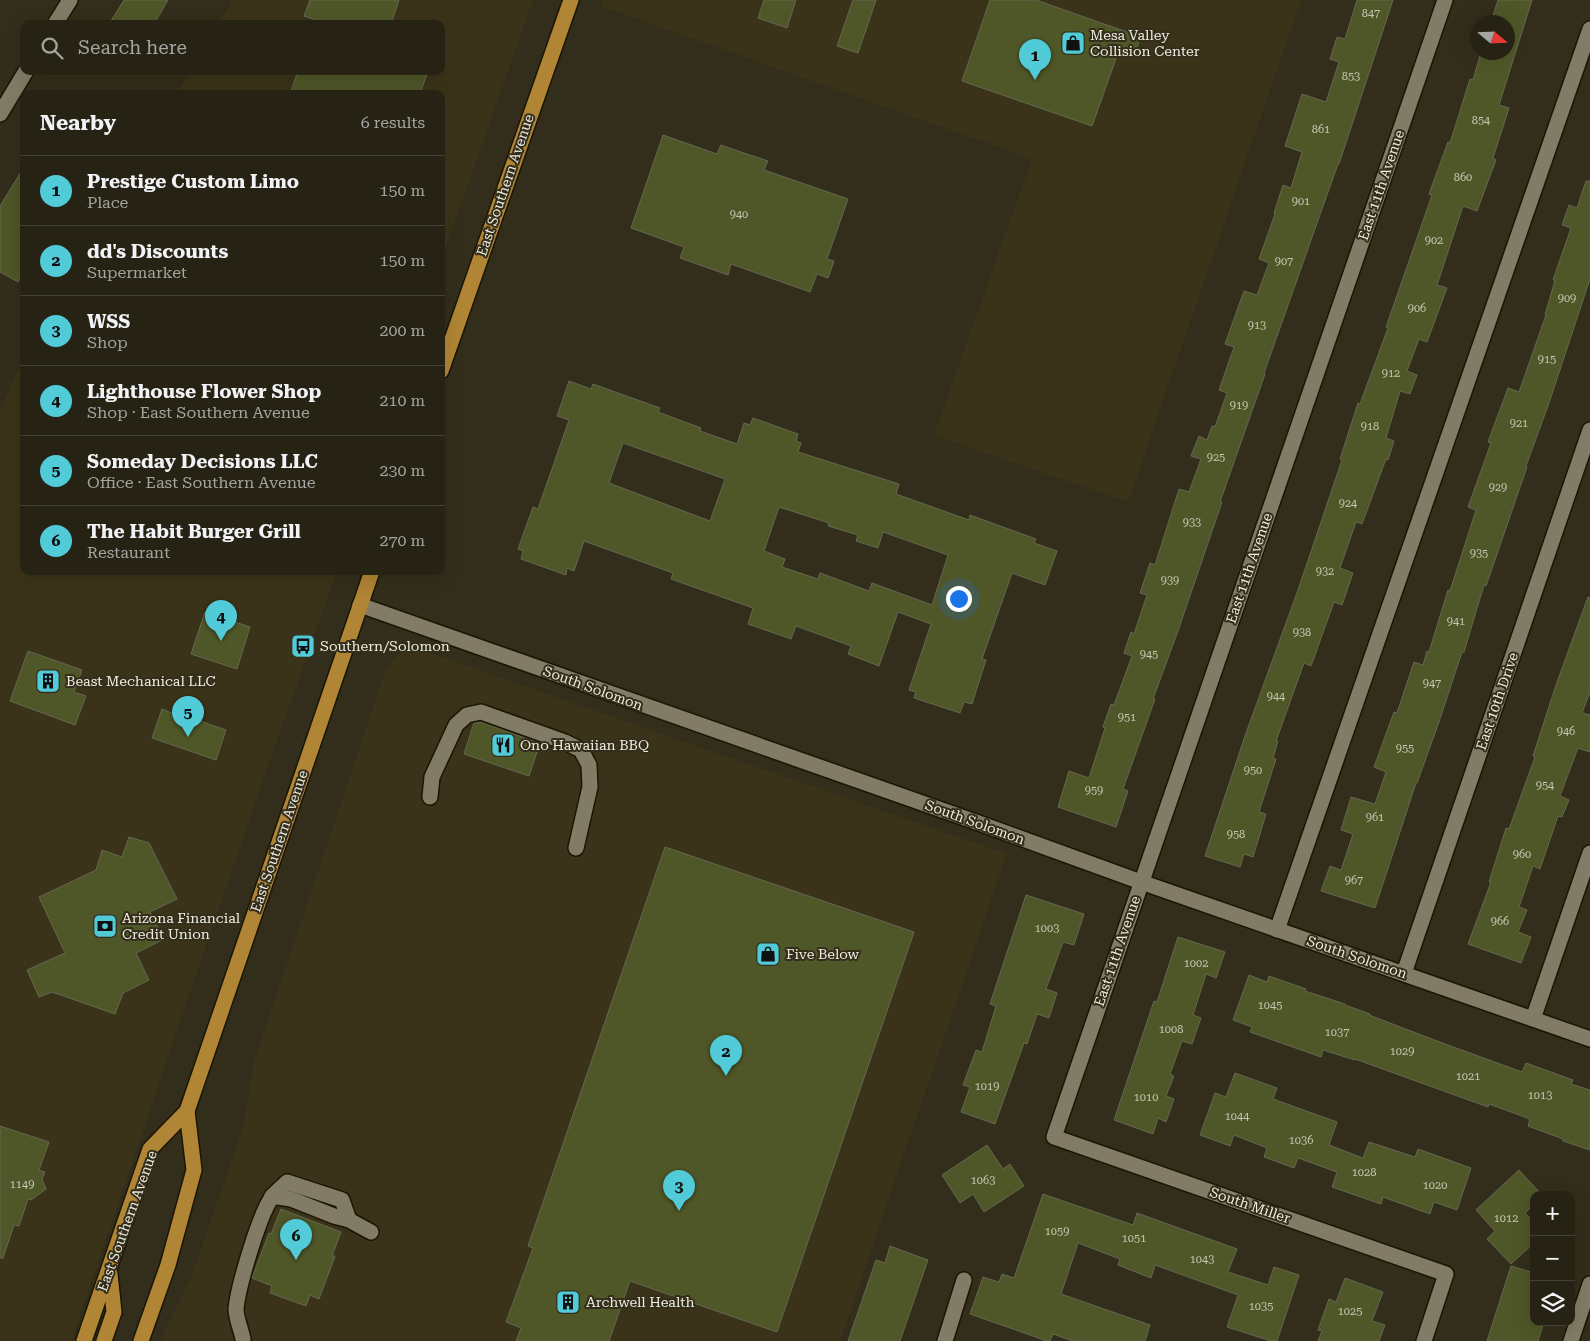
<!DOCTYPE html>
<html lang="en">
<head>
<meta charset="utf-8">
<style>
  body { margin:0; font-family:"Roboto Serif",serif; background:#2e2a1d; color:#f1f3f6 }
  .controls { position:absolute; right:15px; bottom:15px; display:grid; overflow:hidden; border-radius:10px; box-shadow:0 5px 20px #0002 }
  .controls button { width:45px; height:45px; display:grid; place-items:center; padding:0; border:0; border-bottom:1px solid #423f34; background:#262214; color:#f1f3f6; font:25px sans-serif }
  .compass { position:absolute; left:1470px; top:15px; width:45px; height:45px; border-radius:50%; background:#262214; box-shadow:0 5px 20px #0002; rotate:109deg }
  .you { position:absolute; left:958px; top:598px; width:18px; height:18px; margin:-12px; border:4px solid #fff; border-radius:50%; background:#1a73e8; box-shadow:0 0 0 8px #1a73e833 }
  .badge { display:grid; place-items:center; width:32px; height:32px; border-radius:50%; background:#52cbd8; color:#111; font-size:16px; font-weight:700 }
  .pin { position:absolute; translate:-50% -41px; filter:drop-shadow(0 1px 2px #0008) }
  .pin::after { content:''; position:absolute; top:26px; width:18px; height:15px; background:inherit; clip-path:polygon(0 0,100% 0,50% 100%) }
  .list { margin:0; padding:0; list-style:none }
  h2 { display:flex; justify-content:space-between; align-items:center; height:65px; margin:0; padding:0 20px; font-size:21px }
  h2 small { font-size:16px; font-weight:400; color:#a4a4a0 }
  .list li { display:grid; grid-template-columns:32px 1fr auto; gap:15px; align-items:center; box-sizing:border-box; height:70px; padding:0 20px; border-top:1px solid #423f34 }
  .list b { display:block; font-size:19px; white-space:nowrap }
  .list p { margin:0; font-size:16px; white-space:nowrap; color:#a4a4a0 }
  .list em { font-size:16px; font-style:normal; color:#a4a4a0 }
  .icon { flex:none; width:28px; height:28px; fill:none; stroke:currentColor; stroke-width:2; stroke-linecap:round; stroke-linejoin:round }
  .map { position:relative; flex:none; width:1590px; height:1341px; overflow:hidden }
  .search { position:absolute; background:#262214; box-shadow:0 5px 20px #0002; left:20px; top:20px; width:425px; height:55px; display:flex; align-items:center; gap:12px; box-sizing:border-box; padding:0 18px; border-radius:10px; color:#a4a4a0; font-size:19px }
  .panel { position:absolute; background:#262214; box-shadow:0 5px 20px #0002; left:20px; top:90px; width:425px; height:485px; border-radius:10px }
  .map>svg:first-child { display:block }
  .built { fill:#3b3319 }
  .building { fill:#4f5627; stroke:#646853; fill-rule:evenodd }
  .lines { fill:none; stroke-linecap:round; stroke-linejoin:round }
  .minor-casing { stroke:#1b1604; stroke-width:18 }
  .major-casing { stroke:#1b1604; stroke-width:18 }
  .minor { stroke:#827c66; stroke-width:15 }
  .major { stroke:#b08535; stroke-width:15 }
  .labels { text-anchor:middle; stroke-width:4; stroke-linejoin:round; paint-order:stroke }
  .number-label { font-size:11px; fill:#c6c6b1 }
  .poi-label { font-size:14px; fill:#eeebdf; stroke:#332e1b; text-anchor:start }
  .street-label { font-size:14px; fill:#eeebdf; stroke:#332e1b }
</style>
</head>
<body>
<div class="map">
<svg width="1590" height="1341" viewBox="0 0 1590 1341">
  <rect width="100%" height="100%" fill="#332e1b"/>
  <g class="built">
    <polygon points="232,0 533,0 441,261 441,94 176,94 190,71 441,71 441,24 218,24"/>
    <polygon points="604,0 1301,0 1128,502 934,435 1032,159 601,6"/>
    <polygon points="24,357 24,571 337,571 256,800 71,1341 0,1341 0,411"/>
    <polygon points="418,649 1007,854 840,1341 160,1341 192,1275 243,1127 254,1063 386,669 397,655 407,650"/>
  </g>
  <g class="building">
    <polygon points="124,0 168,0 154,24 109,24"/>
    <polygon points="310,0 399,0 391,24 315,24 316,20 304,16"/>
    <polygon points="764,0 796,0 787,28 758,18"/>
    <polygon points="853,0 876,0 858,53 837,46"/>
    <polygon points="990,0 1036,0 1141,37 1134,56 1119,50 1092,126 962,81"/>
    <polygon points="1357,0 1393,0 1339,164 1338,164 1264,373 1265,374 1220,502 1222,502 1178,631 1153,699 1155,699 1123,789 1128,791 1116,827 1058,807 1069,771 1089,778 1105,728 1103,727 1111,704 1114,705 1132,656 1124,653 1131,632 1134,634 1147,595 1140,593 1150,563 1155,565 1179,489 1189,492 1201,459 1191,456 1199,436 1207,440 1212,426 1215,427 1227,393 1219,390 1234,347 1225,344 1244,291 1257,295 1269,263 1259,259 1275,214 1274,213 1283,185 1291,188 1302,152 1285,146 1302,94 1326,102 1339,62 1330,59 1337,37 1345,39"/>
    <polygon points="1498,0 1532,0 1499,105 1509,108 1493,158 1496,160 1477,211 1463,206 1437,285 1447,288 1427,342 1419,339 1407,371 1417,375 1410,394 1400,391 1386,438 1394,441 1388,460 1386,459 1362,524 1356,522 1340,568 1353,573 1342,605 1334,602 1311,666 1304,663 1276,741 1278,741 1273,758 1276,759 1259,812 1266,814 1253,857 1244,854 1240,867 1205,856 1246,733 1298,590 1342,460 1340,459 1358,403 1360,404 1388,328 1386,327 1432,195 1429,194 1448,142 1450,143 1470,79 1473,80 1481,52 1508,52 1508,22 1491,22"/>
    <polygon points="298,71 428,71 420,94 290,94"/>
    <polygon points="663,135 717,154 721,145 744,153 768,161 764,170 848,199 827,259 834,261 828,278 817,274 810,292 731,264 728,275 680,258 684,247 631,228"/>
    <polygon points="24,167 24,271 18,282 0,272 0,206"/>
    <polygon points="1586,181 1590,181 1590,279 1549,403 1526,466 1527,467 1486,586 1484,585 1464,652 1462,652 1439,722 1417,783 1416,783 1375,908 1321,891 1330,866 1341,870 1353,834 1341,830 1351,797 1375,804 1386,772 1374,767 1394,712 1397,713 1414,662 1423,665 1427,651 1429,652 1448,590 1450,591 1476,510 1468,507 1491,443 1488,442 1508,388 1519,392 1546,315 1545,315 1555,280 1553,280 1571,228 1562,225 1569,205 1577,208"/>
    <path d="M 569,381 L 591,389 L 593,384 L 660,408 L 658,412 L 701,428 L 700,431 L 737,444 L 744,423 L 750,425 L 753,418 L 798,434 L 796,441 L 801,443 L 798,452 L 899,484 L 896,494 L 969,520 L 970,515 L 1036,539 L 1034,543 L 1057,551 L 1045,585 L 1012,573 L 982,659 L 986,660 L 972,704 L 964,702 L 960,713 L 914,698 L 916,692 L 909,690 L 931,624 L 898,612 L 879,666 L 848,654 L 851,646 L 796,626 L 791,639 L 748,624 L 753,608 L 671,579 L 673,573 L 584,541 L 574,571 L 567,568 L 566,575 L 521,559 L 523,551 L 518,549 L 533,507 L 538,509 L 569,420 L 557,416 ZM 623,443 L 725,479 L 710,521 L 609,483 ZM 779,507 L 829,523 L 828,526 L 858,535 L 856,541 L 878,548 L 883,532 L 948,555 L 932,605 L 872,583 L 869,591 L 820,573 L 818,579 L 782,567 L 785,559 L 764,551 Z"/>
    <polygon points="1588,597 1590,598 1590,692 1582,713 1590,715 1590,752 1578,748 1560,796 1569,800 1562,817 1558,816 1540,869 1533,866 1519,907 1527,910 1518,932 1531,937 1521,963 1468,944 1491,882 1489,882 1506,828 1509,829 1535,757 1533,756 1556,685"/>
    <polygon points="205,612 250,627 237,669 191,654"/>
    <polygon points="28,651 82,670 74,692 86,696 75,725 10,701"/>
    <polygon points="176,708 201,717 200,721 226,730 216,760 152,738 162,709 174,714"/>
    <polygon points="480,722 540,743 529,776 464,754 474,723"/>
    <polygon points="129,837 149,843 177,899 150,912 164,939 136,953 149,980 123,993 115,1014 52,992 39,997 27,970 65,953 39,897 96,870 102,850 122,857"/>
    <polygon points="665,847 914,932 777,1332 630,1281 609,1341 516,1341 521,1328 506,1322 533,1248 528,1246"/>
    <polygon points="1026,895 1084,914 1074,945 1063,942 1046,989 1057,993 1049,1018 1037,1014 1027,1044 1024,1043 995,1124 961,1112 970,1087 963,1085 976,1050 982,1052 996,1006 990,1004"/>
    <polygon points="1178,937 1225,952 1216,978 1206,974 1193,1015 1201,1018 1192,1044 1182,1041 1170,1074 1174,1076 1166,1096 1174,1099 1166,1122 1158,1118 1153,1134 1114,1120 1154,1001 1157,1002"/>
    <polygon points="1249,975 1267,982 1269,976 1306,989 1305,991 1345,1004 1345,1005 1370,1014 1369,1015 1437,1041 1522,1072 1526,1063 1573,1080 1571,1084 1590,1090 1590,1150 1563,1141 1563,1139 1528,1126 1530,1119 1489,1104 1488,1107 1355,1059 1355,1060 1323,1050 1321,1057 1250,1032 1252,1027 1233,1020"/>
    <polygon points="1235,1073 1277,1088 1273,1099 1337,1122 1329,1145 1363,1158 1369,1142 1415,1157 1418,1149 1471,1168 1457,1210 1434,1202 1430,1214 1383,1197 1381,1204 1332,1187 1337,1172 1298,1158 1294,1168 1264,1157 1267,1148 1234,1135 1230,1146 1200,1135 1215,1093 1226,1097"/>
    <polygon points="0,1126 49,1142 39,1170 45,1172 42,1179 46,1189 31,1200 28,1199 19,1226 14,1225 3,1258 0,1258"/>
    <polygon points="987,1145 1003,1169 1010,1164 1024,1186 984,1212 973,1194 960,1203 942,1175"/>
    <polygon points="1519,1170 1542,1195 1534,1195 1534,1204 1525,1213 1534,1223 1534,1243 1511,1264 1487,1239 1495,1231 1476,1210"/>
    <polygon points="1043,1194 1133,1225 1137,1213 1237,1249 1228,1272 1268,1285 1274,1267 1299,1275 1277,1341 1271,1341 1227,1327 1238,1295 1155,1265 1151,1278 1118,1265 1120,1259 1078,1243 1061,1294 1150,1325 1145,1341 1073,1341 1053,1334 1050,1341 1047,1341 970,1314 983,1277 999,1282 1002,1274 1014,1278"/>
    <polygon points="281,1209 341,1232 332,1256 335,1256 319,1299 310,1295 306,1306 270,1293 272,1286 252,1278 269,1233 271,1234"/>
    <polygon points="890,1246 928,1260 900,1341 848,1341 876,1260 885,1263"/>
    <polygon points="1511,1266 1534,1273 1534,1322 1544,1322 1538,1341 1487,1341"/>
    <polygon points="1345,1278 1383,1292 1372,1321 1385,1325 1379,1341 1318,1341 1322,1331 1318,1330 1329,1299 1336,1302"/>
  </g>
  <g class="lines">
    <g class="minor-casing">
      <g id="minor">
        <polyline points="55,24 70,0"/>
        <polyline points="0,114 26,71"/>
        <polyline points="360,605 976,822 1141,882 1590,1039"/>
        <polyline points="430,797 432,777 456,725 467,715 481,712 565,742 581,750 589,765 590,787 576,848"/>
        <polyline points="1277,930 1590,29"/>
        <polyline points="1404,973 1590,430"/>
        <polyline points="1533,1019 1590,853"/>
        <polyline points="272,1196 291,1199 334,1216 349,1220 371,1232"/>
        <path d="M 243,1339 C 241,1329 236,1318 236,1309 C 238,1287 260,1211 273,1196 C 277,1191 282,1187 287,1182 L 342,1200 L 349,1220"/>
        <polyline points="945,1341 964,1280"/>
        <polyline points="1424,1341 1446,1274 1054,1137 1445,0"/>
        <polyline points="1571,1341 1590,1284"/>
      </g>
    </g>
    <g class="major-casing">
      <g id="major">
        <polyline points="441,371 571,0"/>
        <polyline points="84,1341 150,1149 187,1111"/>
        <polyline points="104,1341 114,1312 110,1274"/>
        <polyline points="141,1341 168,1265 194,1170 187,1111 372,571"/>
      </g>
    </g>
    <use href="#minor" class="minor"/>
    <use href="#major" class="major"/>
  </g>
  <defs>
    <g id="shop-square" transform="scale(1.25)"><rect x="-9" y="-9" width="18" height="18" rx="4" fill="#52cbd8" stroke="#332e1b"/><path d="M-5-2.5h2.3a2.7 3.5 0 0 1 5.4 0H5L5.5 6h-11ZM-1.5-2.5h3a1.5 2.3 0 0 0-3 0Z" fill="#111"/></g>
    <g id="bus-square" transform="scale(1.25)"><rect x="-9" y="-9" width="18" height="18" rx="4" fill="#52cbd8" stroke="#332e1b"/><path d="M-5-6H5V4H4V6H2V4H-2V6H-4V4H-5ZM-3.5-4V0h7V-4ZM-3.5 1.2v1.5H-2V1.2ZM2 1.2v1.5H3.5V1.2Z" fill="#111"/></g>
    <g id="building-square" transform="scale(1.25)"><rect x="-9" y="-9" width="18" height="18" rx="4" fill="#52cbd8" stroke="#332e1b"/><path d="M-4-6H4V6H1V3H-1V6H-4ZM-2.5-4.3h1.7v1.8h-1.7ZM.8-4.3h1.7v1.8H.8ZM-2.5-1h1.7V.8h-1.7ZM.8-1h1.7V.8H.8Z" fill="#111"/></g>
    <g id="restaurant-square" transform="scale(1.25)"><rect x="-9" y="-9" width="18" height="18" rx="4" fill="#52cbd8" stroke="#332e1b"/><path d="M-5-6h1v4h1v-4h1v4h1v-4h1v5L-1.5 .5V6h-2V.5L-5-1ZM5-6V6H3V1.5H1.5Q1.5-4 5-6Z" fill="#111"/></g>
    <g id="bank-square" transform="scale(1.25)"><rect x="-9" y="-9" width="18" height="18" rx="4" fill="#52cbd8" stroke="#332e1b"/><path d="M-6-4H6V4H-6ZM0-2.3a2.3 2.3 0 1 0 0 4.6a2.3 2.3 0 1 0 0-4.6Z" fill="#111"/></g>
  </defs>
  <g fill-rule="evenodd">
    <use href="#shop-square" x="1073" y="43"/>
    <use href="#bus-square" x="303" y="646"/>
    <use href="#building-square" x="48" y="681"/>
    <use href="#restaurant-square" x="503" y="745"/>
    <use href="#bank-square" x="105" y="926"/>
    <use href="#shop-square" x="768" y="954"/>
    <use href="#building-square" x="568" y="1302"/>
  </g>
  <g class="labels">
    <g class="number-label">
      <text x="1371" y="17">847</text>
      <text x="1351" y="80">853</text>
      <text x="1481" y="124">854</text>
      <text x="1321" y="133">861</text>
      <text x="1463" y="181">860</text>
      <text x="1301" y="205">901</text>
      <text x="739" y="218">940</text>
      <text x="1434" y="244">902</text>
      <text x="1284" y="265">907</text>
      <text x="1567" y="302">909</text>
      <text x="1417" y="312">906</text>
      <text x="1257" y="329">913</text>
      <text x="1547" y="363">915</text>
      <text x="1391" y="377">912</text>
      <text x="1239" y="409">919</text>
      <text x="1519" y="427">921</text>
      <text x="1370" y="430">918</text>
      <text x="1216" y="461">925</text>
      <text x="1498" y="491">929</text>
      <text x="1348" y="507">924</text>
      <text x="1192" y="526">933</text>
      <text x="1479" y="557">935</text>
      <text x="1325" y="575">932</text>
      <text x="1170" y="584">939</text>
      <text x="1456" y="625">941</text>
      <text x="1302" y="636">938</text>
      <text x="1149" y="658">945</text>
      <text x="1432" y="687">947</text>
      <text x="1276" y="700">944</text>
      <text x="1127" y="721">951</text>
      <text x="1566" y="735">946</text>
      <text x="1405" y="752">955</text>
      <text x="1253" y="774">950</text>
      <text x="1545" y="789">954</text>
      <text x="1094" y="794">959</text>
      <text x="1375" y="821">961</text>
      <text x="1236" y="838">958</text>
      <text x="1522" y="858">960</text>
      <text x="1354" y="884">967</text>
      <text x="1500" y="925">966</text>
      <text x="1047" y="932">1003</text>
      <text x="1196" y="967">1002</text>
      <text x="1270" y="1009">1045</text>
      <text x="1171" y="1033">1008</text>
      <text x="1337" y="1036">1037</text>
      <text x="1402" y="1055">1029</text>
      <text x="1468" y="1080">1021</text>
      <text x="987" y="1090">1019</text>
      <text x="1540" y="1099">1013</text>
      <text x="1146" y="1101">1010</text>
      <text x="1237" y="1120">1044</text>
      <text x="1301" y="1144">1036</text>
      <text x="1364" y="1176">1028</text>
      <text x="983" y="1184">1063</text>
      <text x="22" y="1188">1149</text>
      <text x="1435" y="1189">1020</text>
      <text x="1506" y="1222">1012</text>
      <text x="1057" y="1235">1059</text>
      <text x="1134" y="1242">1051</text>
      <text x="1202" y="1263">1043</text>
      <text x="1261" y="1310">1035</text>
      <text x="1350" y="1315">1025</text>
    </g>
    <g class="poi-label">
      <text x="1090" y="40">Mesa Valley<tspan x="1090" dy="16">Collision Center</tspan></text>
      <text x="320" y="651">Southern/Solomon</text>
      <text x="66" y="686">Beast Mechanical LLC</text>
      <text x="520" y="750">Ono Hawaiian BBQ</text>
      <text x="122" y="923">Arizona Financial<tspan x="122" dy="16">Credit Union</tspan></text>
      <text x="786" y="959">Five Below</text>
      <text x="586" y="1307">Archwell Health</text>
    </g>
    <g class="street-label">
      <text transform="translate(505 185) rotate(-71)" y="5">East Southern Avenue</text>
      <text transform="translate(1381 185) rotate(-71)" y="5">East 11th Avenue</text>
      <text transform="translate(1249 568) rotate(-71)" y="5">East 11th Avenue</text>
      <text transform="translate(593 688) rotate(20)" y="5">South Solomon</text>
      <text transform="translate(1497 701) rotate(-71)" y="5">East 10th Drive</text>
      <text transform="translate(975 822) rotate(20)" y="5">South Solomon</text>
      <text transform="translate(279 841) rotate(-71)" y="5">East Southern Avenue</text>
      <text transform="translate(1117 951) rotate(-71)" y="5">East 11th Avenue</text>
      <text transform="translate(1357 957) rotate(19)" y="5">South Solomon</text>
      <text transform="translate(1250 1205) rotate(19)" y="5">South Miller</text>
      <text transform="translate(127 1221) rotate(-70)" y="5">East Southern Avenue</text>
    </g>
  </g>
</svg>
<div class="controls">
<button>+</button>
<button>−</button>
<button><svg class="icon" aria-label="layers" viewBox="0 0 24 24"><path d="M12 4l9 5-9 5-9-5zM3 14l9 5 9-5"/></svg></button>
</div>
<svg class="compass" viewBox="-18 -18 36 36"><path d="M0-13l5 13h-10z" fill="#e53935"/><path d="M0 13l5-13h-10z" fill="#a4a4a0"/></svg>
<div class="you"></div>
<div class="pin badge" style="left:1035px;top:80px">1</div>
<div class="pin badge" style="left:726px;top:1076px">2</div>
<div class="pin badge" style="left:679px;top:1211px">3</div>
<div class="pin badge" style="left:221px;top:641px">4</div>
<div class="pin badge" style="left:188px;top:737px">5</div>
<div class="pin badge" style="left:296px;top:1260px">6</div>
<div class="search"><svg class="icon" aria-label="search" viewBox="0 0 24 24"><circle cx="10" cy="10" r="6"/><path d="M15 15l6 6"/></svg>Search here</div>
<section class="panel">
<h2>Nearby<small>6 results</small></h2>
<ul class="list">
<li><span class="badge">1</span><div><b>Prestige Custom Limo</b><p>Place</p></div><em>150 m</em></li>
<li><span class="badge">2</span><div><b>dd's Discounts</b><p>Supermarket</p></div><em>150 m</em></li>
<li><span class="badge">3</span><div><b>WSS</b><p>Shop</p></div><em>200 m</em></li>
<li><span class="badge">4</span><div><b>Lighthouse Flower Shop</b><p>Shop · East Southern Avenue</p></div><em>210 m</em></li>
<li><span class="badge">5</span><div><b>Someday Decisions LLC</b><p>Office · East Southern Avenue</p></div><em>230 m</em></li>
<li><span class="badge">6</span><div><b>The Habit Burger Grill</b><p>Restaurant</p></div><em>270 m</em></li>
</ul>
</section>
</div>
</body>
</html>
